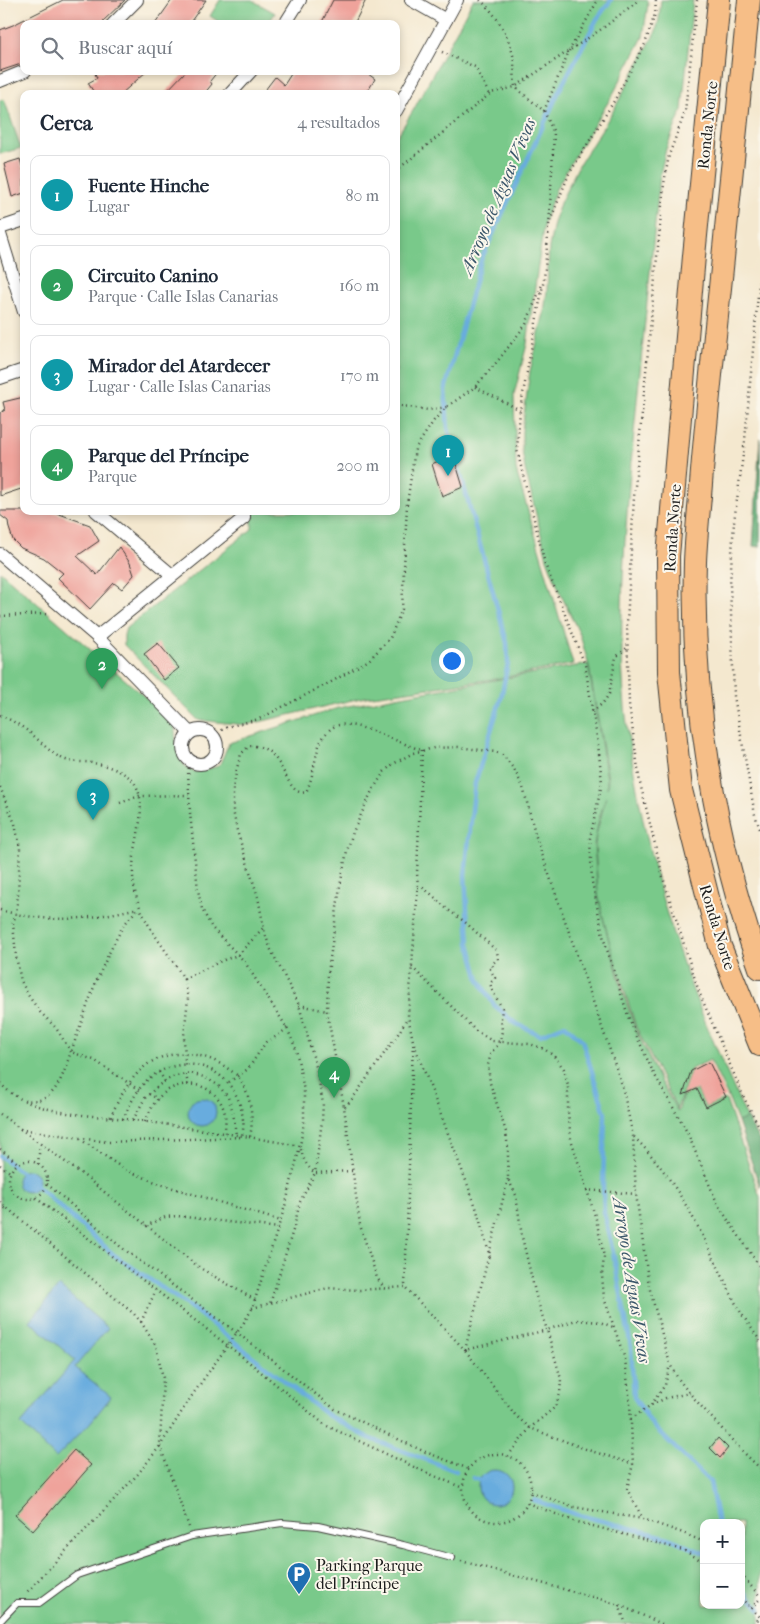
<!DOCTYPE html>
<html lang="es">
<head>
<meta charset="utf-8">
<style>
  body { margin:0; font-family:"IM FELL French Canon",serif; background:#f6f6f7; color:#1f2937 }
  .controls { position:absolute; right:15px; bottom:15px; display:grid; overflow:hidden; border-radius:10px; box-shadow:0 2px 8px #0003 }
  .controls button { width:45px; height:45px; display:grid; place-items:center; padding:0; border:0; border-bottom:1px solid #e0e1e3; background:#fff; color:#1f2937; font:25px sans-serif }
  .you { position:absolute; left:451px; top:660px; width:18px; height:18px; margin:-12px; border:4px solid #fff; border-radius:50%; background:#1a73e8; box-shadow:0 0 0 8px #1a73e833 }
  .badge { display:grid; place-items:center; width:32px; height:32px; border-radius:50%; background:#7c3aed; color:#fff; font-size:16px; font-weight:700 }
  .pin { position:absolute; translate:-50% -41px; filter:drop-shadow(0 1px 2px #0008) }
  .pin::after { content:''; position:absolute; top:26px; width:18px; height:15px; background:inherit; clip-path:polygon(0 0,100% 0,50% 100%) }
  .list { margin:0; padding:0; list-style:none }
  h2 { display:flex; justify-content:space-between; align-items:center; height:65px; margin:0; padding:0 20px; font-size:21px }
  h2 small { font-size:16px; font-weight:400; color:#747a83 }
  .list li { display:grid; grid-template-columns:32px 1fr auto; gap:15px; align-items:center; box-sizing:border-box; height:80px; margin:0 10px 10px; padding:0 10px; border:1px solid #e0e1e3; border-radius:10px }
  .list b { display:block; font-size:19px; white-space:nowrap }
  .list p { margin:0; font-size:16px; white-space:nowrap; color:#747a83 }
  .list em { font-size:16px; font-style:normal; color:#747a83 }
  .icon { flex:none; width:28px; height:28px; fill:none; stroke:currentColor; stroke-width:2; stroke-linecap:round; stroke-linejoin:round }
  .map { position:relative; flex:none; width:760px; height:1624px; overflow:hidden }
  .search { position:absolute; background:#fff; box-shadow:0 2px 8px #0003; left:20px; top:20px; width:380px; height:55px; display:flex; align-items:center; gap:12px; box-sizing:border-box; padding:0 18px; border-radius:10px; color:#747a83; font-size:19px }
  .panel { position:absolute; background:#fff; box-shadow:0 2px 8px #0003; left:20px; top:90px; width:380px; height:425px; border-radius:10px }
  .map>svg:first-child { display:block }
  .green { fill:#79c98a; stroke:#4a7253; fill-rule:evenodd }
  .forest { fill:#62ad76; stroke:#3f6449 }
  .water { fill:#68acde; stroke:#42647d }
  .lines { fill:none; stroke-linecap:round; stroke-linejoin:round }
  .stream { stroke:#68acde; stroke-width:4.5 }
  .building { fill:#efa39b }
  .lane-casing { stroke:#3c3b37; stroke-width:8 }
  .street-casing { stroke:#3c3b37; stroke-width:14 }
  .highway-casing { stroke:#3c3b37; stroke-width:24 }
  .path { stroke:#3c3b37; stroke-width:2.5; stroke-dasharray:1 4; stroke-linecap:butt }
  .lane { stroke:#fff; stroke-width:6 }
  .street { stroke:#fff; stroke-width:12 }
  .highway { stroke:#f6be87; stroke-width:22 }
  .labels { text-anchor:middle; stroke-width:4; stroke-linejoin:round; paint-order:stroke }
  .street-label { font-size:16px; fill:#1c1c1c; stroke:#fbf7ec }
  .poi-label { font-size:16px; fill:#1c1c1c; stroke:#fbf7ec; text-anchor:start }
  .water-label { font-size:18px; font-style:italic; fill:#3a566a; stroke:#fbf7ec }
</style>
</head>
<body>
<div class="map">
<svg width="760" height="1624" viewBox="0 0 760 1624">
  <rect width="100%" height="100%" fill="#fbf7ec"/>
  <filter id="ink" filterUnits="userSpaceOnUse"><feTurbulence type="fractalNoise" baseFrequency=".02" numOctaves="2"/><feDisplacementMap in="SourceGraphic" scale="10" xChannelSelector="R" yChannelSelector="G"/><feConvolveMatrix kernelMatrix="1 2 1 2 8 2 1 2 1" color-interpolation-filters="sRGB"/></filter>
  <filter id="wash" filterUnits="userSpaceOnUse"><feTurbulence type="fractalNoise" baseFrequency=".0096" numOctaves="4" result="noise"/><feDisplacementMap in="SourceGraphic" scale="20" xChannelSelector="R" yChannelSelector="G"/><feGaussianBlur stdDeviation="1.12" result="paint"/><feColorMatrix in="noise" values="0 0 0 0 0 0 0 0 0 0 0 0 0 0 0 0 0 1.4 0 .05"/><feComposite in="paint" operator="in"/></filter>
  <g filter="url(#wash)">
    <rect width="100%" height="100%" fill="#f4e8cf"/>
    <g class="green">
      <polygon points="220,0 252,0 275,13 268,24 222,24 210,16"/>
      <polygon points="473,0 647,0 648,4 643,37 612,96 577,152 556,189 544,223 527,344 514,395 516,470 573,664 501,678 365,697 246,725 198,720 124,645 124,635 126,628 252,529 252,511 396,511 396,138 414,109"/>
      <path d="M 661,0 L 693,0 L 682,110 L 666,149 L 660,175 C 650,275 639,375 630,474 C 623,563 616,652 629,740 C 640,817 658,893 684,966 C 702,1018 725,1068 747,1118 L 738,1122 L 727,1095 L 710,1060 L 691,1069 L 677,1109 L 636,1027 L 611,948 L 603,917 L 598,894 L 595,845 L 596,835 L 606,797 L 599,819 L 594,845 L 598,895 L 603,918 L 621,986 L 635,1028 L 660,1081 L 678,1112 L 683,1095 L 697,1090 L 705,1107 L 726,1100 L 760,1197 L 760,1624 L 0,1624 L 0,571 L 175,723 L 175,731 L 176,743 L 180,751 L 180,758 L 185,766 L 196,772 L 219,766 L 229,743 L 338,708 L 407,695 L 588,664 L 607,779 L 607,788 L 608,779 L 589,666 L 580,635 L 562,597 L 547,559 L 525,469 L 522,450 L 522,431 L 530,371 L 544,313 L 547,290 L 549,247 L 554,223 L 560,203 L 579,165 L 612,113 L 656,31 L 659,19 ZM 704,1523 L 741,1523 L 741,1605 L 704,1605 Z"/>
      <polygon points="4,99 21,148 0,154 0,100"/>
    </g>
    <g class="forest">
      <polygon points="760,438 760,547 753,546"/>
      <polygon points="747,1118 760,1142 760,1187 738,1122"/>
    </g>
    <g class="water">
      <circle cx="202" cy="1112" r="14"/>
      <circle cx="28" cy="1181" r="11"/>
      <polygon points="59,1286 108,1328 75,1367 111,1397 90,1423 56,1458 21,1424 75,1360 30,1321"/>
      <circle cx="495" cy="1487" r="17"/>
    </g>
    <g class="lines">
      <g class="stream">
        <polyline points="611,0 597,19 560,89 481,260 445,390 448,428 507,643 508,663 501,698 475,783 465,875 469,943 479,980 494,1005 515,1023 540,1035 565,1025 582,1040 605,1113 603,1187 604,1213 613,1252 631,1347 634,1397 653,1426 710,1482 718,1523"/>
        <polyline points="0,1156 21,1172"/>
        <polyline points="38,1187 113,1254 194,1310 327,1415 369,1438 456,1471"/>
        <polyline points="473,1478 484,1482"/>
        <polyline points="534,1500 575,1514 669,1538 704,1553"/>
        <polyline points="741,1588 760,1609"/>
      </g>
    </g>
    <g id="blocks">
      <g class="building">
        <polygon points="63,0 125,0 100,24 24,24 24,63 0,71 0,30 13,25"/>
        <polygon points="172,0 206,0 189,24 155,24"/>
        <polygon points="333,0 366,0 354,24 321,24"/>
        <polygon points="94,71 147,71 121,94 95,94 88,83 97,78"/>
        <polygon points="186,71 218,71 210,81 212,84 204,94 164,94"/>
        <polygon points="293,71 350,72 364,71 375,79 366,94 262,94 275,77 284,85"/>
        <polygon points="20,159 24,172 24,193 12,197 4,164"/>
        <polygon points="24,397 24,488 0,496 0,413 5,410 3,402"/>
        <polygon points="453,454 463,487 442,496 432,464"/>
        <polygon points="0,511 51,511 90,525 99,541 77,556 97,575 119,547 130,563 134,575 122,589 114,583 90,609 58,578 63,573 44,558 21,548 13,540 9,528 8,521 0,515"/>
        <polygon points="158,643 179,668 164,680 144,654"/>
        <polygon points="709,1062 726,1097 706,1107 697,1089 683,1095 691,1071"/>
        <polygon points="718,1438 728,1448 720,1458 710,1448"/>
        <polygon points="74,1450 91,1465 33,1531 15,1515"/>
      </g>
    </g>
  </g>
  <g filter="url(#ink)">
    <use href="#blocks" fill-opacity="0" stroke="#3c3b37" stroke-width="1"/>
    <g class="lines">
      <g class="lane-casing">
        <polyline id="lane" points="0,1621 17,1603 39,1603 77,1575 192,1536 282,1523 318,1526 403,1545 452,1558"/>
      </g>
      <g class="street-casing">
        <g id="street">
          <polyline points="411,0 446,20"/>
          <polyline points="113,24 137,0"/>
          <polyline points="285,24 300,0"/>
          <polyline points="0,81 25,71"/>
          <polyline points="230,94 251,71"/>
          <polyline points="396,111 457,0"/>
          <polyline points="0,228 24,220"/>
          <polyline points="0,234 24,312"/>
          <polyline points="0,378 24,370"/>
          <polyline points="96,511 172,575"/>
          <polyline points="0,554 97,637 190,733"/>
          <polyline points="97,637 244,518 244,511"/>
          <circle cx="200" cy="747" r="17"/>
        </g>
      </g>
      <g class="highway-casing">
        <g id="highway">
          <polyline points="719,0 694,256 668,556 669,672 681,790 720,946 760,1045"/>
          <path d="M 749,0 C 739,96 730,192 720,288 C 713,354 706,419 701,484 C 699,510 696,536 695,562 C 691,699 714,839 760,968"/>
        </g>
      </g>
      <g class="path">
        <path d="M 480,0 C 496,13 508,35 513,55 C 515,65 514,76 515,87 L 544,111 L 554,133 L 549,225 L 544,279 L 520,410 L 517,450 L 545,564 L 585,665 L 598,744 L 602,783 L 590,838 L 592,882 L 604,940 L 629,1019 L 653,1072 L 687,1132 L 718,1205 L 760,1267"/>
        <polyline points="697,0 685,112 669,155 664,184 634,497 627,623 629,704 640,783 664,881 699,992 745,1100 760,1128"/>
        <polyline points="442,52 475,67 489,94"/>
        <polyline points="544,111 569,51 598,0"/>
        <polyline points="396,171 491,93 515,87 603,28 639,0"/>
        <polyline points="550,221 569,174 614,101 645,44 655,14 656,0"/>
        <polyline points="760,272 745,440 734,522 730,584 734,696 755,815 760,829"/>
        <polyline points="475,387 520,410"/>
        <polyline points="396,405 428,410 447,407"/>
        <polyline points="0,616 49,614"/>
        <polyline points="592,712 603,703 609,694 616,657 628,647"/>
        <path d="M 0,715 C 11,720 20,725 29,732 C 41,741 51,755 66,760 C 74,763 83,761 92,763 C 104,764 126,772 133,781 C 150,803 134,841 133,867 C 131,914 162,941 184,979 L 221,961 L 238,955 L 264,927"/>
        <polyline points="213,735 227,727 259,719 333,681 369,660 390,638 402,609 407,504 415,449 435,419 448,406 475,387 497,362 526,324 542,285"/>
        <polyline points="422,750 417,873 418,887 408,1016 413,1041 405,1287 465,1350"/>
        <path d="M 0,787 L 15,824 L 20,848 L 18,894 L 16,914 L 13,923 L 16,956 L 21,981 L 28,995 L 40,1012 L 56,1028 L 71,1052 C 65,1068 60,1091 43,1099 C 38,1101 32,1100 27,1101"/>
        <polyline points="120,803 139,796 189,795"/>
        <polyline points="418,887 422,887 430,893 447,909 465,922 497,951 498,959 492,964 493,967 490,969 495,978 490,983 492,990 502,1008 501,1019 502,1031 500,1042 491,1053 488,1065 490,1083 506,1132 508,1149 508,1179 516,1195 522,1237 536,1296 547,1330 465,1350 516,1416 530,1428 591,1451 633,1464"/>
        <path d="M 0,910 C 50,924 88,920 138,908"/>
        <polyline points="412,967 476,1031 492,1041 530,1044 544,1049 554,1056 564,1069 568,1085 568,1112 571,1139 596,1219 604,1257 602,1275 604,1298 625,1359 630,1403 633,1464 627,1489 643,1519"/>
        <polyline points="184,979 188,998 184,1036 185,1065"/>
        <polyline points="299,1005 327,1011"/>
        <polyline points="414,1044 476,1207 490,1257"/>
        <polyline points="159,1072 165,1081"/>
        <polyline points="186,1074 188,1085"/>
        <polyline points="229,1082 248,1069 266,1042 279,1035 287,1028"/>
        <path d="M 0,1083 C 13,1098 34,1106 53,1110 C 76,1116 102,1116 125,1119 C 167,1124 208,1131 250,1137 C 254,1118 251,1095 239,1078 C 237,1074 231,1071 227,1068 C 204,1052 172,1048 148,1064 C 130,1077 119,1098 110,1118"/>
        <polyline points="139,1090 94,1060 71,1052 95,984 109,953 123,926 139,907"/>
        <polyline points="149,1094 158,1099"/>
        <polyline points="345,1107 353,1098 400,1031 407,1018"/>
        <polyline points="0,1114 83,1175 200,1268 255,1300"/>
        <path d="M 123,1119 C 131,1103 138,1085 154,1075 C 194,1049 239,1074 243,1120 C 244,1125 243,1131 242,1136"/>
        <polyline points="133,1120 145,1098 159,1085 172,1077 190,1073 204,1077 218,1085 228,1097 233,1112 236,1135"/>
        <path d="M 145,1122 C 150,1111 154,1100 164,1093 C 186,1076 219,1085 225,1114 C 226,1120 225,1127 225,1133"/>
        <polyline points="20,1129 107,1142 243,1137"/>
        <path d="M 249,1137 L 300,1146 C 303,1158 305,1165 315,1173 L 300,1202 L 294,1227 L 270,1304"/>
        <path d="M 634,1137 C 683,1185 707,1246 737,1306 C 743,1317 753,1330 760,1341"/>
        <polyline points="80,1139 124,1169 160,1184 281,1221"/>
        <polyline points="0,1149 19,1164"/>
        <circle cx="28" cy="1180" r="19"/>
        <polyline points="38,1164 40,1144"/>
        <polyline points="0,1165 11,1173"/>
        <path d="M 352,1171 L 315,1173 L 322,1121 L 323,1103 L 317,1071 L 299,1005 L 271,950 L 265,934 L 258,897 L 237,831 L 233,810 L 233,788 L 237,768 L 241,754 L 249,746 C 286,743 283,798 306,792 C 314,776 314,759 320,743 C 324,735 331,726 339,725 C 357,721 402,744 421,750"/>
        <polyline points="47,1184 121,1247 236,1332 335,1409 423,1451 469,1469"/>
        <polyline points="586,1190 636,1194"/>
        <polyline points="36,1198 244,1358 325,1425 416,1468 463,1488"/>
        <polyline points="0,1202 134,1314 141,1322 156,1346 163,1378 160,1446 138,1474 27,1592"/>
        <polyline points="0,1211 7,1207"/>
        <polyline points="146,1226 165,1217 177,1216 279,1228"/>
        <path d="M 385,1289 L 377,1278 L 360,1225 L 344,1107 L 327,1011 L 328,973 L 340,886 L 347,851 L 353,832 L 371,793 L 384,772 L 393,764 L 413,753 L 434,748 L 458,747 L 496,752 L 502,755 L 507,760 L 515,771 L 523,787 L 536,837 L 622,1085 L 633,1136 L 636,1194 L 649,1286 L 670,1364 C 679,1384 696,1400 711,1417 C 727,1434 742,1452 760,1468"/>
        <polyline points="252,1308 328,1288 359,1290 405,1287"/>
        <polyline points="141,1322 156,1290"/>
        <polyline points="465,1350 508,1179"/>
        <polyline points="651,1405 665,1385 670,1365"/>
        <polyline points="631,1419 651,1405 666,1398 690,1393"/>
        <circle cx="497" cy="1488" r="34"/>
        <polyline points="508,1456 530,1428 555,1407 560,1394 561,1379 547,1330 576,1320 600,1322 613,1327"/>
        <polyline points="531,1492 574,1507 643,1519 683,1533 704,1542"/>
        <polyline points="527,1503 574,1521 683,1550 704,1562"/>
        <polyline points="189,1527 160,1446 193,1394 243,1324 252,1309 286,1203 300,1146 304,1122 304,1091 296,1049 287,1028 244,961 212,928 202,909 198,890 190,813 188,771 191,761"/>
        <polyline points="461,1561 603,1600 619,1605 662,1624"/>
        <polyline points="741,1575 760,1596"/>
        <polyline points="741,1598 760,1617"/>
        <polyline points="619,1605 626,1624"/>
        <polyline points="751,1608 760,1599"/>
        <polyline points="754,1624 760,1617"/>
      </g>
      <use href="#lane" class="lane"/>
      <use href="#street" class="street"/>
      <use href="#highway" class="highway"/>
    </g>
  </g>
  <defs>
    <g id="parking-pin" transform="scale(1.25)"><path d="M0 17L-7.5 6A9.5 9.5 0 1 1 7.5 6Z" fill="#1f6fb2" stroke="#fbf7ec"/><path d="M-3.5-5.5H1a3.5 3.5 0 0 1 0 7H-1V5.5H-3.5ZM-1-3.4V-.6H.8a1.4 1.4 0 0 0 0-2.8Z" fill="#fff"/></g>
  </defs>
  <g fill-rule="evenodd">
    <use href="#parking-pin" x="299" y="1574"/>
  </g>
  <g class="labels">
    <g class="street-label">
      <text transform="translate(707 125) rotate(-84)" y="6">Ronda Norte</text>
      <text transform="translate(672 528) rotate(-86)" y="6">Ronda Norte</text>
      <text transform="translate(718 927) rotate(73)" y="6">Ronda Norte</text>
    </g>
    <g class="poi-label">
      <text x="316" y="1571">Parking Parque<tspan x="316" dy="18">del Príncipe</tspan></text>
    </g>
    <g class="water-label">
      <text transform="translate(498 196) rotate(-67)" y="6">Arroyo de Aguas Vivas</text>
      <text transform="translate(632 1280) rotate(81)" y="6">Arroyo de Aguas Vivas</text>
    </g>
  </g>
</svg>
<div class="controls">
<button>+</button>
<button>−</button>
</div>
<div class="you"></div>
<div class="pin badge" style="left:448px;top:476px;background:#0f9aa8">1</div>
<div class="pin badge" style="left:102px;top:689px;background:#2e9e5b">2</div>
<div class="pin badge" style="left:93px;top:820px;background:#0f9aa8">3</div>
<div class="pin badge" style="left:334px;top:1098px;background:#2e9e5b">4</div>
<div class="search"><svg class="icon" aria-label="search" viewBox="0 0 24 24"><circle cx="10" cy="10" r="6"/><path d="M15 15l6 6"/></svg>Buscar aquí</div>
<section class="panel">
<h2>Cerca<small>4 resultados</small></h2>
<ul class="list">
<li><span class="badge" style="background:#0f9aa8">1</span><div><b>Fuente Hinche</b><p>Lugar</p></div><em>80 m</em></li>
<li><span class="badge" style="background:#2e9e5b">2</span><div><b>Circuito Canino</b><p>Parque · Calle Islas Canarias</p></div><em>160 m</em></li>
<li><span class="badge" style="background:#0f9aa8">3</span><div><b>Mirador del Atardecer</b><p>Lugar · Calle Islas Canarias</p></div><em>170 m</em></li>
<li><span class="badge" style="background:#2e9e5b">4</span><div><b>Parque del Príncipe</b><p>Parque</p></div><em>200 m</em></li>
</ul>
</section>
</div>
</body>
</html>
